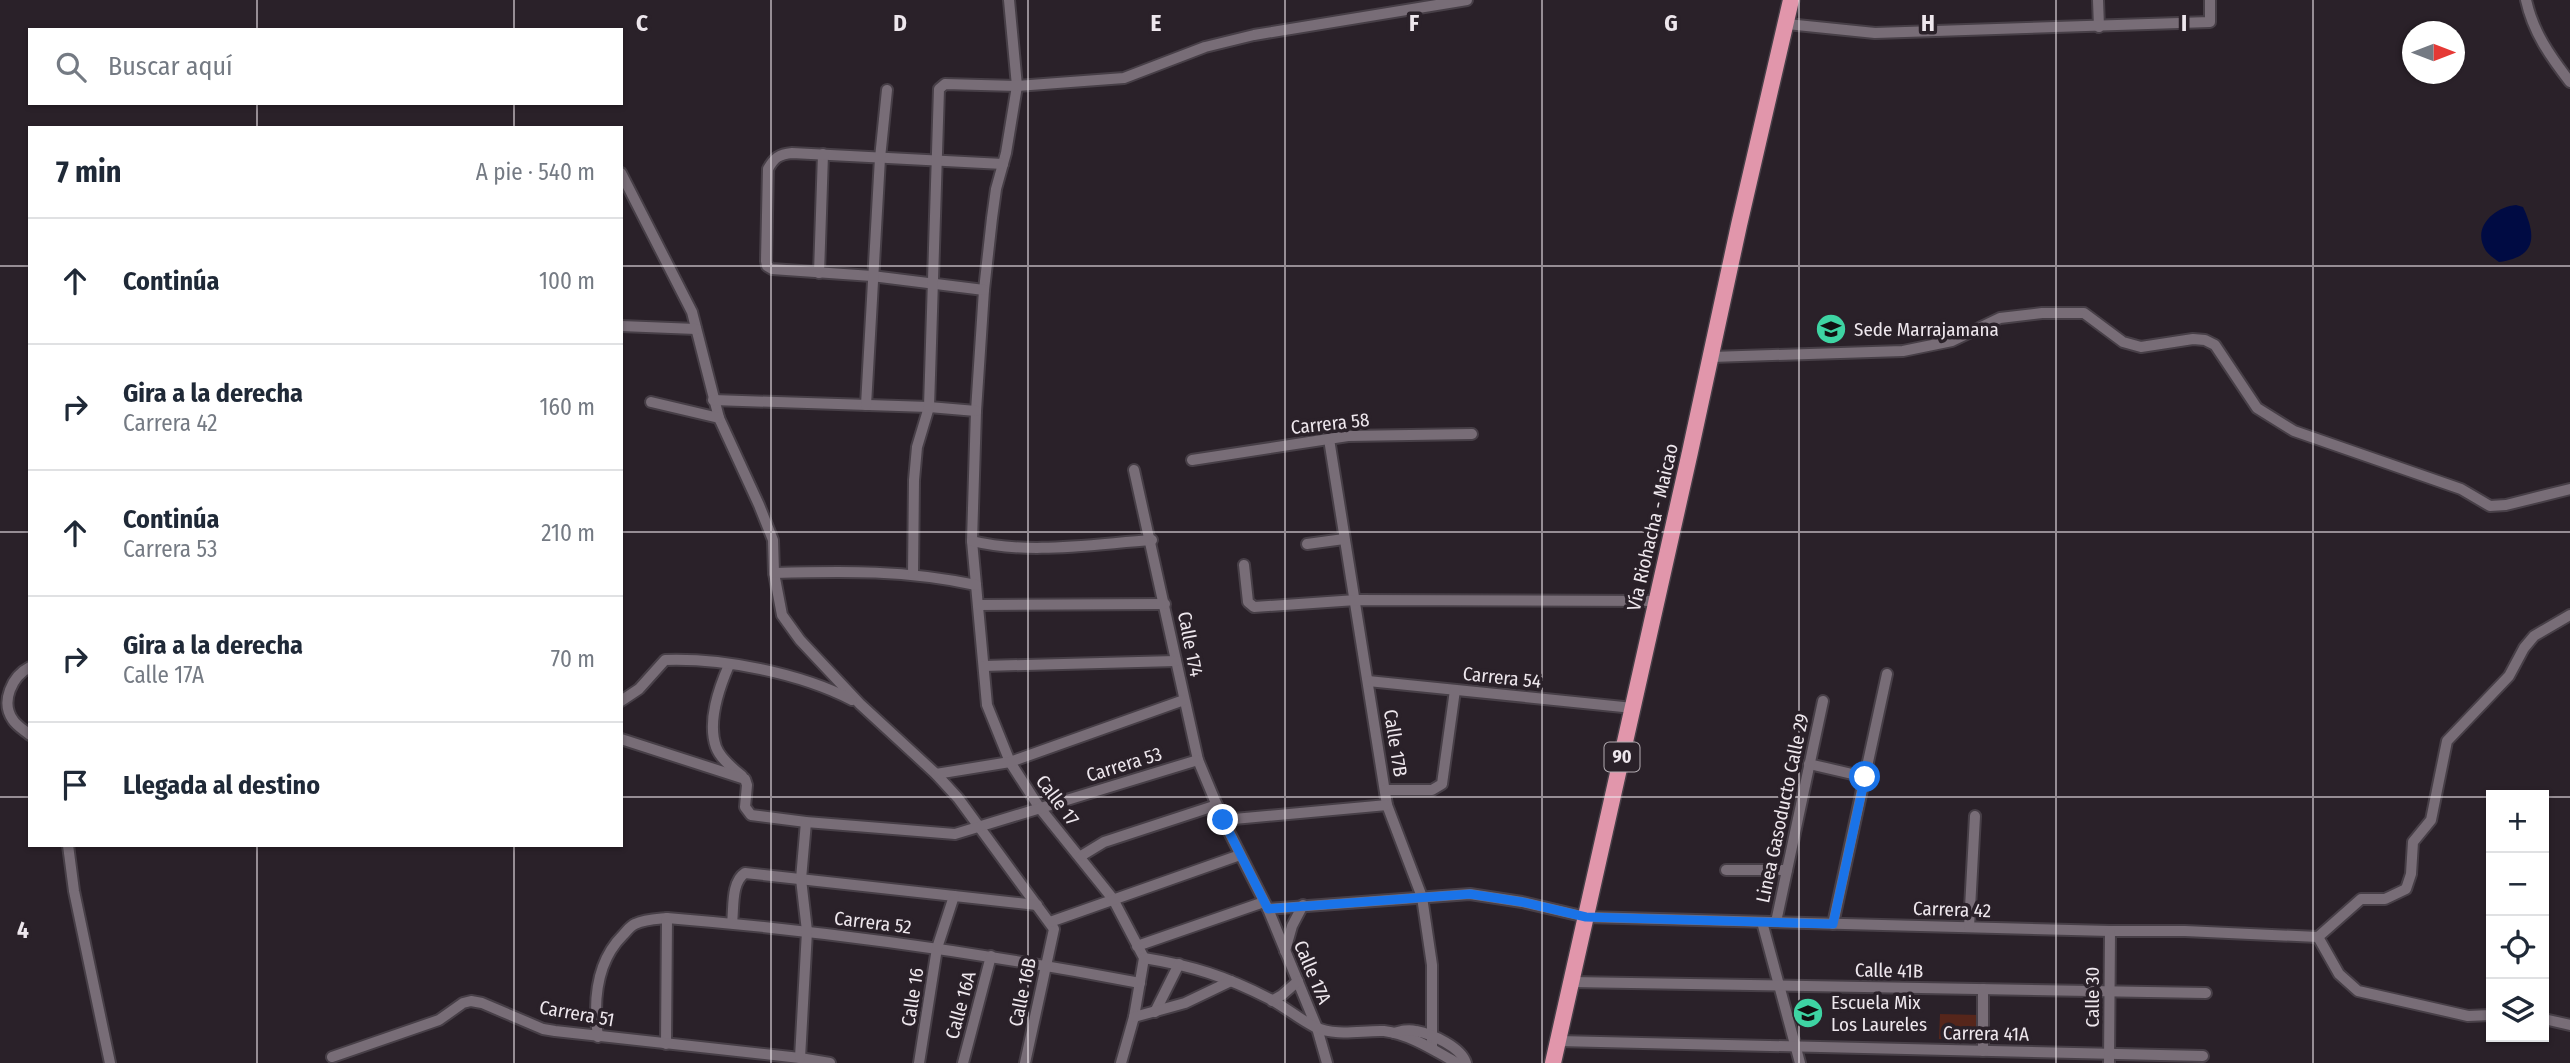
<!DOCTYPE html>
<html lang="es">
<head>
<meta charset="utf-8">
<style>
  body { margin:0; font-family:"Fira Sans Condensed",sans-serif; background:#f6f6f7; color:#1f2937 }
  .controls { position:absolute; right:21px; bottom:21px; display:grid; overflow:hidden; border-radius:0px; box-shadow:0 2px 5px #0004 }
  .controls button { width:63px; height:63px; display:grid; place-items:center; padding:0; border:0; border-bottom:2px solid #e0e1e3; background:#fff; color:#1f2937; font:35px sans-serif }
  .compass { position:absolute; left:2402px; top:21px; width:63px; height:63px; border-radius:50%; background:#fff; box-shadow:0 2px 5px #0004; rotate:90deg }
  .stop { position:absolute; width:21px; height:21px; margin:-16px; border:5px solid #1a73e8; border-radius:50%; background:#fff }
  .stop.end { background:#1a73e8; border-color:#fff; box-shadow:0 2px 7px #0008 }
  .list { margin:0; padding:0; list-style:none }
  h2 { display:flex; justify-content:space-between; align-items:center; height:91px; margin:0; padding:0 28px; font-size:30px }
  h2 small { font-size:23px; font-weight:400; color:#747a83 }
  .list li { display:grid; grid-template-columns:46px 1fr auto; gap:21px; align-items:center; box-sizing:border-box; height:126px; padding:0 28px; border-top:2px solid #e0e1e3 }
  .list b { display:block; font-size:26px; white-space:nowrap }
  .list p { margin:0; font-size:23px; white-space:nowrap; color:#747a83 }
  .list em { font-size:23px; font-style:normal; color:#747a83 }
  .icon { flex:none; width:38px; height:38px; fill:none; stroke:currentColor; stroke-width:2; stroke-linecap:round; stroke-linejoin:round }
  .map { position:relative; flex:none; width:2570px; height:1063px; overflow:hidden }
  .search { position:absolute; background:#fff; box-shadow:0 2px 5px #0004; left:28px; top:28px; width:595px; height:77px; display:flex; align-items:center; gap:18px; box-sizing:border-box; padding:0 24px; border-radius:0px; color:#747a83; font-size:26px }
  .panel { position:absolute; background:#fff; box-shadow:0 2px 5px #0004; left:28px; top:126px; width:595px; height:721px; border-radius:0px }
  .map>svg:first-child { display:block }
  .green { fill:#56261b }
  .water { fill:#000b43 }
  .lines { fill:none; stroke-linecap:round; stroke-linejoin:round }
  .minor-casing { stroke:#473f47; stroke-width:14 }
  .highway-casing { stroke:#473f47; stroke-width:19 }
  .minor { stroke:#786d77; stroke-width:10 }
  .highway { stroke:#e196ab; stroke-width:16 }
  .route { stroke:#1a73e8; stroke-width:9 }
  .grid { fill:none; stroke:#eee7ed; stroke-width:2; stroke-opacity:0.55 }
  .labels { text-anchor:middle; stroke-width:7; stroke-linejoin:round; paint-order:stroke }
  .shield { fill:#2a2129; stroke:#b3acb2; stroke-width:2 }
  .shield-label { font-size:18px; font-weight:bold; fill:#eee7ed }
  .poi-label { font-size:19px; fill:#eee7ed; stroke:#2a2129; text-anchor:start }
  .street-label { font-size:19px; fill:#eee7ed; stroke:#2a2129 }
  .grid-label { font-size:23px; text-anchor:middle; font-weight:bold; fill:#eee7ed; stroke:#2a2129; stroke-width:7; stroke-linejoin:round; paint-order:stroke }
</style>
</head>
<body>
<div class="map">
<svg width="2570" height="1063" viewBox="0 0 2570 1063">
  <rect width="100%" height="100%" fill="#2a2129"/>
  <polygon class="green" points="1940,1014 1979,1015 1979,1039 1939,1039"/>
  <path class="water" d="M 2516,205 L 2523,207 C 2537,237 2536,257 2499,262 C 2495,259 2489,255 2486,251 C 2471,228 2494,207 2516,205 Z"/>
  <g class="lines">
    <g class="minor-casing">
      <g id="minor">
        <polyline points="1009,0 1017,86 1006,153 996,189 992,218 984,290 976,411 972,541 987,705 1010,762 1039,807 1113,899 1144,958 1134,1017 1121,1063"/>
        <polyline points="2098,0 2099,27"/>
        <path d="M 2526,0 C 2533,32 2550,56 2570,82"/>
        <polyline points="1787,24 1875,33 2210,22 2210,0"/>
        <polyline points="621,173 692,312 719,418 759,505 773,540 774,573 782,615 800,640 860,704 936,774 958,798 1054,929 1025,1063"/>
        <polyline points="819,273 823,154"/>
        <path d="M 984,290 L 872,276 L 772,269 L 767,266 L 766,261 L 768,169 C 774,158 779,154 792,153 L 1003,164"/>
        <polyline points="621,326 696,329"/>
        <polyline points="1711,357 1903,351 1952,341 2000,318 2042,313 2084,313 2123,342 2141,347 2193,339 2205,340 2215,345 2257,408 2294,431 2461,489 2490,506 2506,505 2570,489"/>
        <polyline points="713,400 929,407 976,411"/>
        <polyline points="651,402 719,418"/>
        <polyline points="866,405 880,158 887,90"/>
        <polyline points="1329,439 1387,805 1422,897 1432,965 1432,1048"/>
        <polyline points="1192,460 1348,436 1472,434"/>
        <polyline points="1134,470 1198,760 1223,820 1268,909 1317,1028 1327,1063"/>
        <path d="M 972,541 C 1029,555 1093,544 1152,540"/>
        <polyline points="1307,544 1344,539"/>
        <polyline points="1244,565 1248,602 1254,607 1356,600 1657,601"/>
        <path d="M 774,573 C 846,571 905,570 976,585"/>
        <polyline points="913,574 914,480 917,447 929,407 939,89 945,84 1017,86 1124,78 1205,47 1254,35 1467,0"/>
        <polyline points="978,605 1165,604"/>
        <path d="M 729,665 C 719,688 707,721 716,747 C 720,758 732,768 742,776"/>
        <polyline points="984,666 1176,661"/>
        <path d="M 30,667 C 12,676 0,702 13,720 C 17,726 24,730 30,735"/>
        <polyline points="1368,681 1633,708"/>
        <path d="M 621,701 L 639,689 L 665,660 C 723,658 800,673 852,700"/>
        <polyline points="621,739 745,779 747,785 745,807 751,815 806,822 955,834 1198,760"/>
        <polyline points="1809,764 1865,777"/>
        <polyline points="936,774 1010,762 1184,700"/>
        <polyline points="1385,790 1432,790 1442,784 1455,690"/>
        <polyline points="1223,820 1387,805"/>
        <polyline points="68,845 74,891 110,1063"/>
        <polyline points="1081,856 1104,842 1217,805"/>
        <polyline points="1726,870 1787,870"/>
        <polyline points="1268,909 1470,894 1522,902 1586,917 2110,931 2185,931 2318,937"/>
        <polyline points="1050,922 1240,855"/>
        <polyline points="1762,922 1800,1063"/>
        <polyline points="1776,922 1823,701"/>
        <path d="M 732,923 C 734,908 731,882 745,873 L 1037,905"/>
        <polyline points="1833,924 1887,674"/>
        <polyline points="1969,927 1975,816"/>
        <polyline points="2318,937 2361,899 2385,899 2406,889 2411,874 2413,842 2431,820 2447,741 2509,676 2524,648 2534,636 2570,615"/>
        <polyline points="2318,937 2339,974 2358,991 2468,1016 2491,1015"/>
        <polyline points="1137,946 1264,902"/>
        <polyline points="1285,951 1292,926 1303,905"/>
        <path d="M 1144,958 C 1193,966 1225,976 1270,999 C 1285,1007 1299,1019 1315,1027 C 1337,1037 1362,1030 1384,1031 C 1410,1034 1435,1051 1457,1063"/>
        <polyline points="1571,982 2206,993"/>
        <polyline points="1272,1001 1282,995 1298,981"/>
        <polyline points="1155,1012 1179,964"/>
        <polyline points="1134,1017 1185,1003 1231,981"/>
        <polyline points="2544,1019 2570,1025"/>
        <path d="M 1394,1033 C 1401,1031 1408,1029 1416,1031 C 1432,1034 1461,1047 1466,1063"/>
        <path d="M 598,1037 C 593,1000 596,962 623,935 C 627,931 630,926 635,924 C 645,919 656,919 667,918 C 826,931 983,953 1140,983"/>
        <polyline points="1558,1041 2203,1056"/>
        <polyline points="666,1044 667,918"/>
        <polyline points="1983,1051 1983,989"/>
        <polyline points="332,1057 439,1020 463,1003 471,1001 482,1003 543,1029 555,1031 800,1058 830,1063"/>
        <polyline points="800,1058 807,931 801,879 806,822"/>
        <polyline points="919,1063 937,948 954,896"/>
        <polyline points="963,1063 991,956"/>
        <polyline points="2109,1063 2110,931"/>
      </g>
    </g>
    <g class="highway-casing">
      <polyline id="highway" points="1553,1063 1690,452 1739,225 1791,0"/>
    </g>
    <use href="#minor" class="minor"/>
    <use href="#highway" class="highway"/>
  </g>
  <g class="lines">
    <polyline class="route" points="1223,820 1268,909 1470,894 1522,902 1586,917 1833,924 1865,777"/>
  </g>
  <path class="grid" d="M 257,0 L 257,30M 514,0 L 514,30M 771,0 L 771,1063M 1028,0 L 1028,1063M 1285,0 L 1285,1063M 1542,0 L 1542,1063M 1799,0 L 1799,1063M 2056,0 L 2056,1063M 2313,0 L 2313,1063M 257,103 L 257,128M 514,103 L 514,128M 0,266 L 30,266M 621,266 L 2570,266M 0,532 L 30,532M 621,532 L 2570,532M 0,797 L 30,797M 621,797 L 2491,797M 2544,797 L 2570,797M 257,845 L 257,1063M 514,845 L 514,1063"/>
  <defs>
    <g id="school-disc" transform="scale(1.575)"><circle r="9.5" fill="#3ed4a3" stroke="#2a2129"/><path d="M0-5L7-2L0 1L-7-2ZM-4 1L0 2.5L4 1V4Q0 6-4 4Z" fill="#111"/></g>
  </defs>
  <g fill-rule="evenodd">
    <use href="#school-disc" x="1831" y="329"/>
    <use href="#school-disc" x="1808" y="1013"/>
  </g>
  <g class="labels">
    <rect class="shield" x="1604.5" y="742.5" width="35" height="29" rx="5"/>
    <g class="shield-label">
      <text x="1622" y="763">90</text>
    </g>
    <g class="poi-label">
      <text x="1854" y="336">Sede Marrajamana</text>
      <text x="1831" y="1009">Escuela Mix<tspan x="1831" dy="22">Los Laureles</tspan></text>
    </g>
    <g class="street-label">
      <text transform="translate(1330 423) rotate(-6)" y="7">Carrera 58</text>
      <text transform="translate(1652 527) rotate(-77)" y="7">Vía Riohacha - Maicao</text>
      <text transform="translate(1191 644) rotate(79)" y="7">Calle 174</text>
      <text transform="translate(1502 677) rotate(6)" y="7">Carrera 54</text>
      <text transform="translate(1396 743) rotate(81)" y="7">Calle 17B</text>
      <text transform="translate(1124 764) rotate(-17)" y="7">Carrera 53</text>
      <text transform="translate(1058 800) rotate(53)" y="7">Calle 17</text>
      <text transform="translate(1782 808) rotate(-78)" y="7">Linea Gasoducto Calle 29</text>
      <text transform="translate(1952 909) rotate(2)" y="7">Carrera 42</text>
      <text transform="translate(873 922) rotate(7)" y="7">Carrera 52</text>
      <text transform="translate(1889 970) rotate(1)" y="7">Calle 41B</text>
      <text transform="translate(1313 972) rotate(67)" y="7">Calle 17A</text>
      <text transform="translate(1022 992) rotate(-78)" y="7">Calle 16B</text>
      <text transform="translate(912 997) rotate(-81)" y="7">Calle 16</text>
      <text transform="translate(2092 997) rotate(-90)" y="7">Calle 30</text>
      <text transform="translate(960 1005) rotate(-75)" y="7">Calle 16A</text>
      <text transform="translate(577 1013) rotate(10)" y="7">Carrera 51</text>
      <text transform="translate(1986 1033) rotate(1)" y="7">Carrera 41A</text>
    </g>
  </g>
  <g class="grid-label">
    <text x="642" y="31">C</text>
    <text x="900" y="31">D</text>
    <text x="1156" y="31">E</text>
    <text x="1414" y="31">F</text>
    <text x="1671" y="31">G</text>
    <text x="1928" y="31">H</text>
    <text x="2184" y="31">I</text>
    <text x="23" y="938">4</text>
  </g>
</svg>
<div class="controls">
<button>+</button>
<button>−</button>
<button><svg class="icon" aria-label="locate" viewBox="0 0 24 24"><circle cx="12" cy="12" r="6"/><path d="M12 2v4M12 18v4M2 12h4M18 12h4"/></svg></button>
<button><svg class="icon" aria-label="layers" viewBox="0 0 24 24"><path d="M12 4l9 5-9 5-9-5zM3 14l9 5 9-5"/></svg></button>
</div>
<svg class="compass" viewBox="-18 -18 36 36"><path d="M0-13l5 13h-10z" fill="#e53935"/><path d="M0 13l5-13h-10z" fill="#747a83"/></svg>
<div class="stop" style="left:1865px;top:777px"></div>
<div class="stop end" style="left:1223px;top:820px"></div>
<div class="search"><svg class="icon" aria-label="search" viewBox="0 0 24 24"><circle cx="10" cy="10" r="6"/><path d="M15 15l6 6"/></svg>Buscar aquí</div>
<section class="panel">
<h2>7 min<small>A pie · 540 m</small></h2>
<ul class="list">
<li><svg class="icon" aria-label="ahead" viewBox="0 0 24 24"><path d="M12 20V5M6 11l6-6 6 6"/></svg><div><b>Continúa</b></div><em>100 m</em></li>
<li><svg class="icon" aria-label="right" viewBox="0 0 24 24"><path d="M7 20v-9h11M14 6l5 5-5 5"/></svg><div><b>Gira a la derecha</b><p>Carrera 42</p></div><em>160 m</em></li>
<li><svg class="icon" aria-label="ahead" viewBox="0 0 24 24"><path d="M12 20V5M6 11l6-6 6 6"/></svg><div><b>Continúa</b><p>Carrera 53</p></div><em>210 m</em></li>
<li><svg class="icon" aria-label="right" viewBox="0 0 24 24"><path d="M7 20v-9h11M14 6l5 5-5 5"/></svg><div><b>Gira a la derecha</b><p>Calle 17A</p></div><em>70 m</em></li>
<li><svg class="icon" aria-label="arrive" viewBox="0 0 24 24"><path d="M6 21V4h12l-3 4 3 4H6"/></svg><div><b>Llegada al destino</b></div></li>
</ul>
</section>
</div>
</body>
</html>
